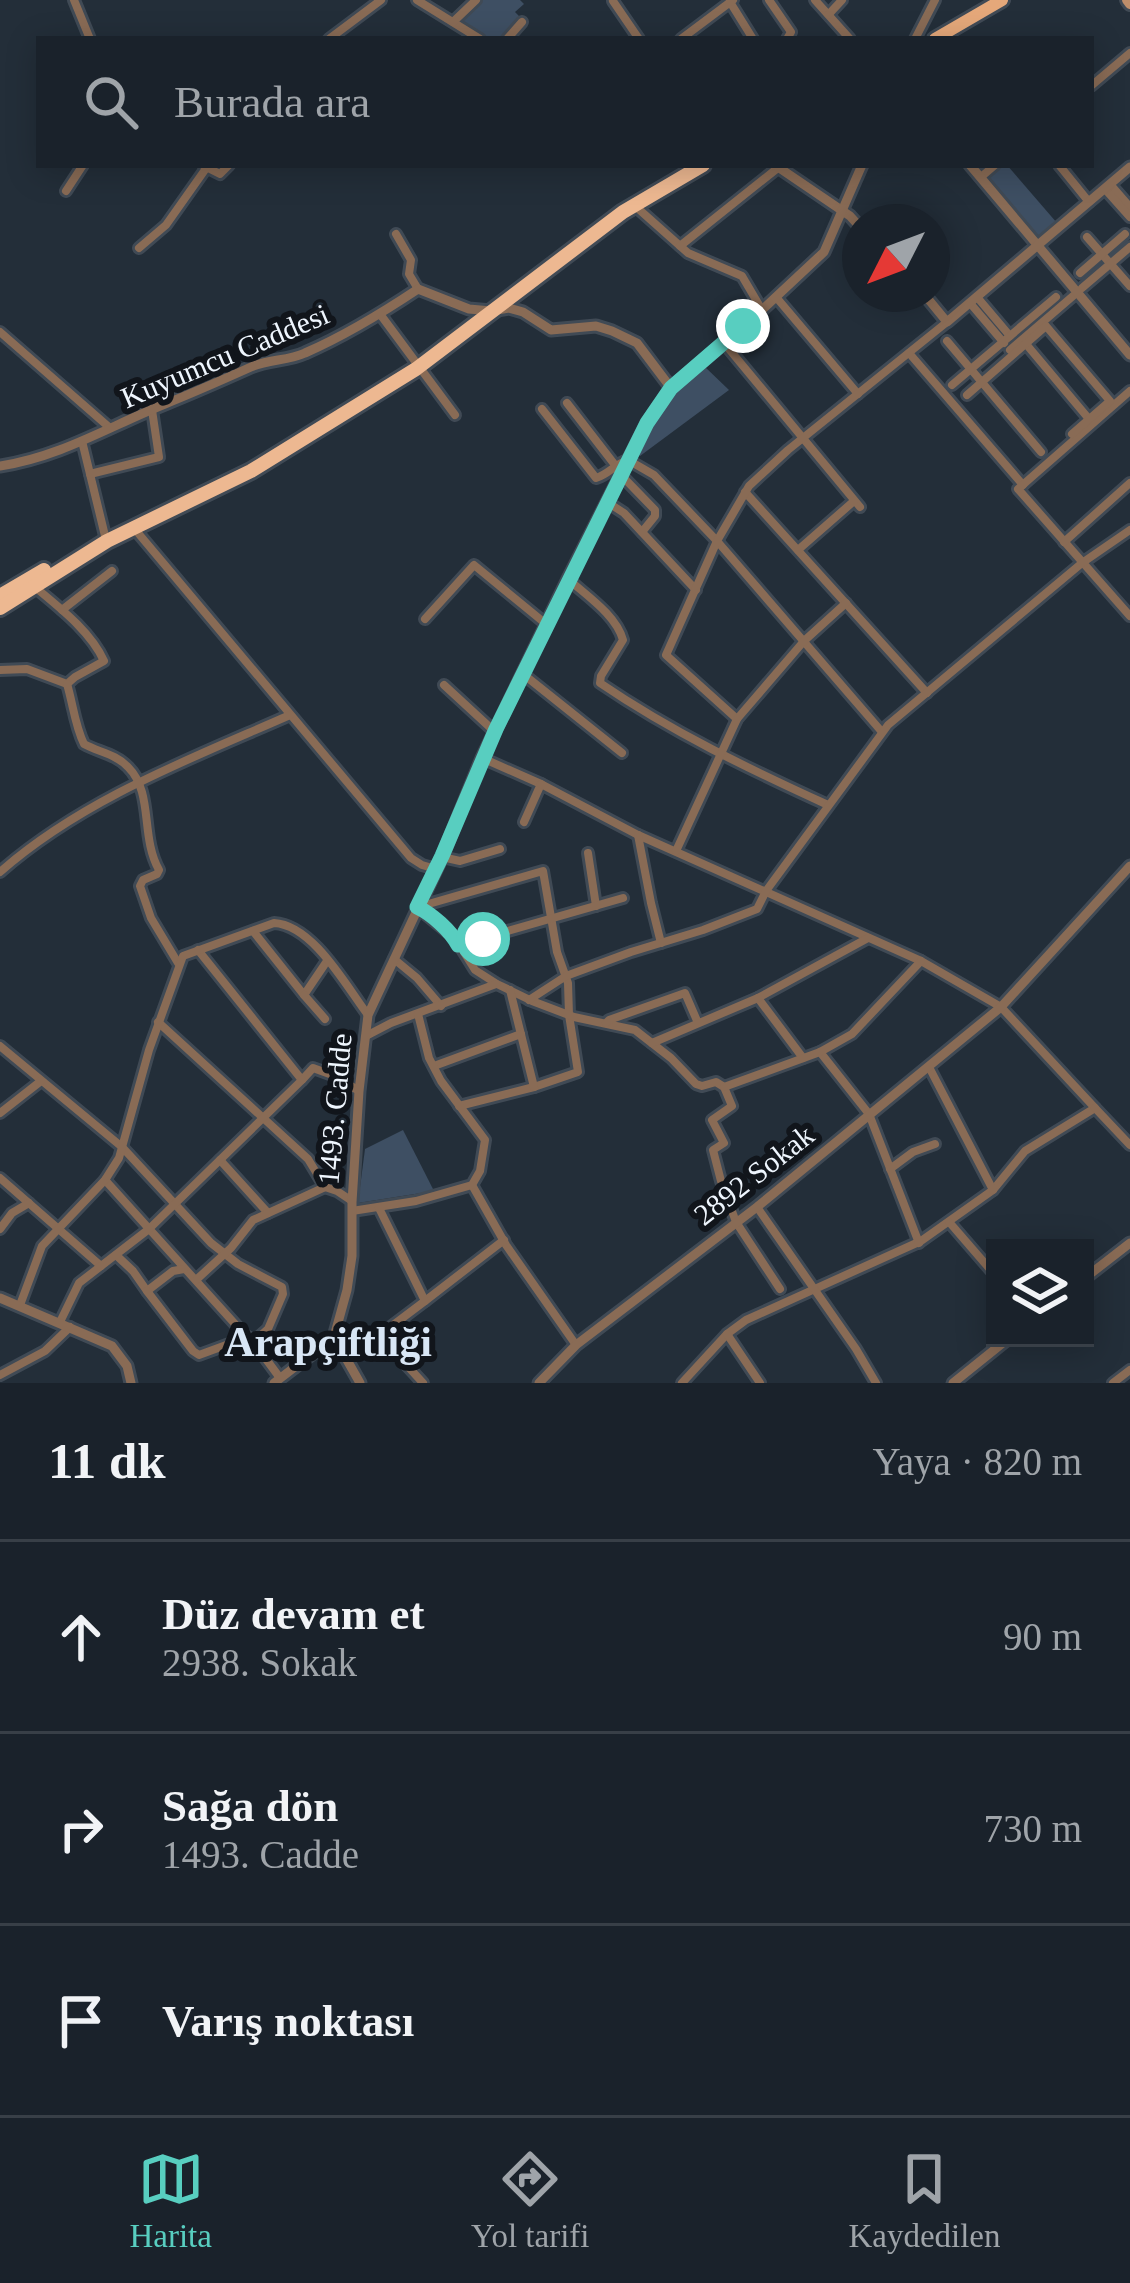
<!DOCTYPE html>
<html lang="tr">
<head>
<meta charset="utf-8">
<style>
  body { margin:0; font-family:Georgia,serif; background:#272f37; color:#f1f3f6 }
  .controls { position:absolute; right:36px; bottom:36px; display:grid; overflow:hidden; border-radius:0px; box-shadow:0 6px 30px #0003 }
  .controls button { width:108px; height:108px; display:grid; place-items:center; padding:0; border:0; border-bottom:3px solid #383f47; background:#1a222b; color:#f1f3f6; font:60px sans-serif }
  .compass { position:absolute; left:842px; top:204px; width:108px; height:108px; border-radius:50%; background:#1a222b; box-shadow:0 6px 30px #0003; rotate:228deg }
  .stop { position:absolute; width:36px; height:36px; margin:-27px; border:9px solid #58cec0; border-radius:50%; background:#fff }
  .stop.end { background:#58cec0; border-color:#fff; box-shadow:0 3px 12px #0008 }
  .list { margin:0; padding:0; list-style:none }
  h2 { display:flex; justify-content:space-between; align-items:center; height:156px; margin:0; padding:0 48px; font-size:51px }
  h2 small { font-size:39px; font-weight:400; color:#9fa4a9 }
  .list li { display:grid; grid-template-columns:78px 1fr auto; gap:36px; align-items:center; box-sizing:border-box; height:192px; padding:0 48px; border-top:3px solid #383f47 }
  .list b { display:block; font-size:45px; white-space:nowrap }
  .list p { margin:0; font-size:39px; white-space:nowrap; color:#9fa4a9 }
  .list em { font-size:39px; font-style:normal; color:#9fa4a9 }
  .icon { flex:none; width:66px; height:66px; fill:none; stroke:currentColor; stroke-width:2; stroke-linecap:round; stroke-linejoin:round }
  .map { position:relative; flex:none; width:1130px; height:1383px; overflow:hidden }
  .search { position:absolute; background:#1a222b; box-shadow:0 6px 30px #0003; left:36px; right:36px; top:36px; height:132px; display:flex; align-items:center; gap:30px; box-sizing:border-box; padding:0 42px; border-radius:0px; color:#9fa4a9; font-size:45px }
  .sheet { height:732px; background:#1a222b }
  nav { display:flex; justify-content:space-around; align-items:center; box-sizing:border-box; height:168px; border-top:3px solid #383f47; background:#1a222b; font-size:33px; color:#9fa4a9 }
  nav a { display:grid; justify-items:center; gap:6px }
  nav .on { color:#58cec0 }
  .map>svg:first-child { display:block }
  .green { fill:#3e4f63 }
  .lines { fill:none; stroke-linecap:round; stroke-linejoin:round }
  .minor-casing { stroke:#404a55; stroke-width:14 }
  .tertiary-casing { stroke:#404a55; stroke-width:15 }
  .secondary-casing { stroke:#404a55; stroke-width:16 }
  .primary-casing { stroke:#404a55; stroke-width:18 }
  .trunk-casing { stroke:#404a55; stroke-width:20 }
  .minor { stroke:#896b55; stroke-width:8 }
  .tertiary { stroke:#896b55; stroke-width:9 }
  .secondary { stroke:#bd8d6a; stroke-width:10 }
  .primary { stroke:#e5a87a; stroke-width:12 }
  .trunk { stroke:#edb891; stroke-width:14 }
  .route { stroke:#58cec0; stroke-width:15 }
  .labels { text-anchor:middle; stroke-width:12; stroke-linejoin:round; paint-order:stroke }
  .street-label { font-size:30px; fill:#eff6fe; stroke:#11151b }
  .district-label { font-size:42px; font-weight:bold; fill:#d8e6f5; stroke:#11151b }
</style>
</head>
<body>
<div class="map">
<svg width="1130" height="1383" viewBox="0 0 1130 1383">
  <rect width="100%" height="100%" fill="#232e39"/>
  <g class="green">
    <polygon points="481,0 520,0 524,4 515,12 522,19 503,39 485,39 457,22"/>
    <polygon points="1001,165 1007,165 1057,223 1038,239 987,177"/>
    <polygon points="704,366 729,390 640,456 637,452 665,400"/>
    <polygon points="403,1130 434,1191 358,1203 365,1149"/>
  </g>
  <g class="lines">
    <g class="minor-casing">
      <g id="minor">
        <polyline points="74,0 90,39"/>
        <polyline points="417,0 480,39"/>
        <polyline points="769,0 791,32 787,39"/>
        <polyline points="815,0 850,39"/>
        <polyline points="613,1 639,39"/>
        <polyline points="730,2 753,39"/>
        <polyline points="829,14 842,0"/>
        <polyline points="453,22 476,0"/>
        <polyline points="329,39 381,0"/>
        <polyline points="507,39 522,22"/>
        <polyline points="681,39 733,0"/>
        <polyline points="915,39 935,0"/>
        <polyline points="1091,86 1130,53"/>
        <polyline points="1059,165 1089,202"/>
        <polyline points="204,166 220,174 229,165"/>
        <polyline points="981,177 995,165"/>
        <polyline points="1110,184 1130,207"/>
        <polyline points="1105,189 1130,217"/>
        <polyline points="66,191 83,165"/>
        <polyline points="634,205 688,253 742,276 762,310"/>
        <polyline points="396,234 411,260 409,274 418,289"/>
        <polyline points="1087,237 1130,286"/>
        <polyline points="680,246 779,167"/>
        <polyline points="139,248 166,225 207,167"/>
        <polyline points="1080,273 1125,234"/>
        <polyline points="1082,288 1130,247"/>
        <polyline points="776,297 858,394"/>
        <polyline points="977,297 1010,336"/>
        <polyline points="970,303 1004,343"/>
        <polyline points="380,314 455,415"/>
        <polyline points="0,332 110,428"/>
        <polyline points="947,341 1041,452"/>
        <polyline points="724,343 860,507"/>
        <polyline points="1026,344 1089,419"/>
        <polyline points="1010,350 1073,296"/>
        <polyline points="909,353 1023,485"/>
        <polyline points="952,385 1056,297"/>
        <polyline points="1130,391 1018,489 1130,616"/>
        <polyline points="967,395 1046,326 1110,401 1072,434"/>
        <polyline points="567,403 615,465"/>
        <path d="M 542,409 L 596,478 C 609,474 615,464 628,460 L 654,475 L 717,541 L 882,732"/>
        <polyline points="82,441 106,540"/>
        <polyline points="90,474 159,457 152,410"/>
        <polyline points="621,475 655,510 655,516 642,532"/>
        <polyline points="745,492 927,693"/>
        <polyline points="607,502 624,513 696,590"/>
        <polyline points="133,527 411,858 422,865 436,869"/>
        <polyline points="1064,542 1130,483"/>
        <polyline points="798,550 854,501"/>
        <path d="M 568,579 C 587,596 616,615 623,640 L 601,676 L 600,683 C 672,732 749,769 828,805"/>
        <polyline points="62,610 112,571"/>
        <polyline points="425,619 474,565 546,624"/>
        <path d="M 0,670 L 27,669 L 67,684 L 75,677 L 104,661 C 91,632 60,608 36,588"/>
        <polyline points="523,674 622,753"/>
        <path d="M 67,684 C 73,704 75,726 84,744 C 98,752 116,754 128,767 C 154,793 140,836 159,870 L 157,874 L 143,880 L 140,886 L 151,918 L 178,963"/>
        <polyline points="444,685 495,732"/>
        <polyline points="737,719 666,655 717,541 749,486 788,450 947,322"/>
        <polyline points="482,758 541,784 524,822"/>
        <polyline points="541,784 638,835 921,961 1001,1007 1095,1108 1025,1151 993,1190 921,1241 746,1320 727,1334 682,1383"/>
        <polyline points="638,835 651,903 661,943"/>
        <polyline points="676,851 737,719 804,641 846,603"/>
        <polyline points="588,853 596,906"/>
        <polyline points="442,857 460,861 500,849"/>
        <path d="M 0,872 C 83,799 190,759 290,715"/>
        <polyline points="418,907 543,871 557,952 568,983 569,1015 578,1072 534,1087 459,1106"/>
        <polyline points="418,908 455,938 475,970 497,984 532,1001 574,1017 635,1030 671,1058 696,1084 702,1086 716,1082 724,1087 732,1106 712,1120 724,1143 713,1150 721,1181 736,1222 780,1289"/>
        <polyline points="253,931 304,995 327,961"/>
        <polyline points="459,945 623,898"/>
        <polyline points="198,950 302,1080 313,1068 335,1076 359,1091"/>
        <polyline points="394,959 417,978 441,1006"/>
        <polyline points="510,990 534,1087"/>
        <polyline points="304,995 325,1019"/>
        <polyline points="758,998 803,1058"/>
        <polyline points="529,1000 566,976 631,952 703,930 757,909 766,891 888,725 1082,563 1130,530"/>
        <polyline points="158,1022 308,1159 325,1187"/>
        <polyline points="606,1023 609,1020 685,993 698,1023"/>
        <polyline points="366,1036 391,1023 496,984"/>
        <polyline points="652,1043 758,998 868,938"/>
        <polyline points="0,1046 122,1147 211,1243 238,1264 282,1287 283,1294 268,1329 252,1343"/>
        <polyline points="820,1052 869,1114 919,1243"/>
        <polyline points="434,1066 521,1034"/>
        <polyline points="929,1067 993,1190"/>
        <polyline points="724,1087 820,1052 852,1034 921,961"/>
        <polyline points="1095,1108 1130,1145"/>
        <polyline points="0,1113 41,1081"/>
        <polyline points="220,1160 268,1213"/>
        <polyline points="890,1169 913,1152 935,1144"/>
        <polyline points="0,1178 101,1266"/>
        <polyline points="105,1180 263,1355 280,1378"/>
        <polyline points="472,1185 506,1245 576,1345"/>
        <polyline points="757,1207 856,1349 876,1383"/>
        <polyline points="352,1211 416,1201 472,1185 480,1171 485,1140 441,1081 429,1058 418,1014"/>
        <polyline points="950,1223 995,1275"/>
        <polyline points="0,1229 12,1213 29,1203"/>
        <polyline points="116,1255 133,1271 147,1291 173,1271 184,1269"/>
        <polyline points="196,1280 231,1248 253,1220 325,1187 337,1191 352,1201"/>
        <polyline points="147,1291 193,1351 199,1355 248,1337"/>
        <polyline points="425,1301 504,1240"/>
        <path d="M 20,1305 L 42,1246 L 105,1180 L 119,1158 L 149,1050 L 183,956 L 274,923 C 313,925 346,986 368,1015"/>
        <polyline points="60,1322 79,1283 149,1229 302,1080"/>
        <polyline points="727,1334 760,1383"/>
        <polyline points="380,1336 423,1383"/>
        <polyline points="348,1359 425,1301 379,1208"/>
        <polyline points="0,1375 45,1351 70,1327"/>
        <polyline points="1113,1383 1130,1370"/>
      </g>
    </g>
    <g class="tertiary-casing">
      <g id="tertiary">
        <polyline points="775,165 850,216 860,227"/>
        <polyline points="970,165 1130,355"/>
        <polyline points="924,294 947,322 1130,167"/>
        <path d="M 0,466 C 60,457 110,426 165,404 C 195,392 222,380 251,367 C 268,359 288,361 305,353 C 344,336 382,313 418,289 L 469,309 L 491,311 L 509,308 L 523,312 L 551,330 L 596,326 L 612,331 L 637,343 L 671,388"/>
        <polyline points="1085,1278 1130,1243"/>
        <polyline points="0,1298 112,1346 127,1366 131,1383"/>
        <polyline points="334,1337 347,1290 352,1256 352,1202 359,1091 368,1015 442,857 482,758 568,579 647,423 671,388 762,310 824,252 862,165"/>
        <polyline points="334,1337 360,1383"/>
        <polyline points="274,1383 334,1337"/>
        <polyline points="539,1383 576,1345 757,1207 1001,1007 1130,866"/>
        <polyline points="953,1383 1009,1338"/>
      </g>
    </g>
    <g class="secondary-casing">
      <polyline id="secondary" points="1127,0 1130,4"/>
    </g>
    <g class="primary-casing">
      <polyline id="primary" points="935,39 1002,0"/>
    </g>
    <g class="trunk-casing">
      <g id="trunk">
        <polyline points="0,596 44,570"/>
        <polyline points="0,608 107,541 251,471 416,369 623,212 703,165"/>
      </g>
    </g>
    <use href="#minor" class="minor"/>
    <use href="#tertiary" class="tertiary"/>
    <use href="#secondary" class="secondary"/>
    <use href="#primary" class="primary"/>
    <use href="#trunk" class="trunk"/>
  </g>
  <g class="lines">
    <path class="route" d="M 483,939 L 458,945 C 451,931 432,914 417,907 L 442,856 L 496,729 L 647,423 L 671,388 L 743,326"/>
  </g>
  <g class="labels">
    <g class="street-label">
      <text transform="translate(225 356) rotate(-23)" y="10">Kuyumcu Caddesi</text>
      <text transform="translate(335 1109) rotate(-85)" y="10">1493. Cadde</text>
      <text transform="translate(754 1175) rotate(-38)" y="10">2892 Sokak</text>
    </g>
    <g class="district-label">
      <text x="328" y="1356">Arapçiftliği</text>
    </g>
  </g>
</svg>
<div class="controls">
<button><svg class="icon" aria-label="layers" viewBox="0 0 24 24"><path d="M12 4l9 5-9 5-9-5zM3 14l9 5 9-5"/></svg></button>
</div>
<svg class="compass" viewBox="-18 -18 36 36"><path d="M0-13l5 13h-10z" fill="#e53935"/><path d="M0 13l5-13h-10z" fill="#9fa4a9"/></svg>
<div class="stop" style="left:483px;top:939px"></div>
<div class="stop end" style="left:743px;top:326px"></div>
<div class="search"><svg class="icon" aria-label="search" viewBox="0 0 24 24"><circle cx="10" cy="10" r="6"/><path d="M15 15l6 6"/></svg>Burada ara</div>
</div>
<section class="sheet">
<h2>11 dk<small>Yaya · 820 m</small></h2>
<ul class="list">
<li><svg class="icon" aria-label="ahead" viewBox="0 0 24 24"><path d="M12 20V5M6 11l6-6 6 6"/></svg><div><b>Düz devam et</b><p>2938. Sokak</p></div><em>90 m</em></li>
<li><svg class="icon" aria-label="right" viewBox="0 0 24 24"><path d="M7 20v-9h11M14 6l5 5-5 5"/></svg><div><b>Sağa dön</b><p>1493. Cadde</p></div><em>730 m</em></li>
<li><svg class="icon" aria-label="arrive" viewBox="0 0 24 24"><path d="M6 21V4h12l-3 4 3 4H6"/></svg><div><b>Varış noktası</b></div></li>
</ul>
</section>
<nav>
<a class="on"><svg class="icon" aria-label="map" viewBox="0 0 24 24"><path d="M3 6l6-2 6 2 6-2v14l-6 2-6-2-6 2zM9 4v14M15 6v14"/></svg>Harita</a>
<a><svg class="icon" aria-label="directions" viewBox="0 0 24 24"><path d="M12 3l9 9-9 9-9-9zM9 14v-3h6M13 9l2 2-2 2"/></svg>Yol tarifi</a>
<a><svg class="icon" aria-label="saved" viewBox="0 0 24 24"><path d="M7 4h10v16l-5-4-5 4z"/></svg>Kaydedilen</a>
</nav>
</body>
</html>
